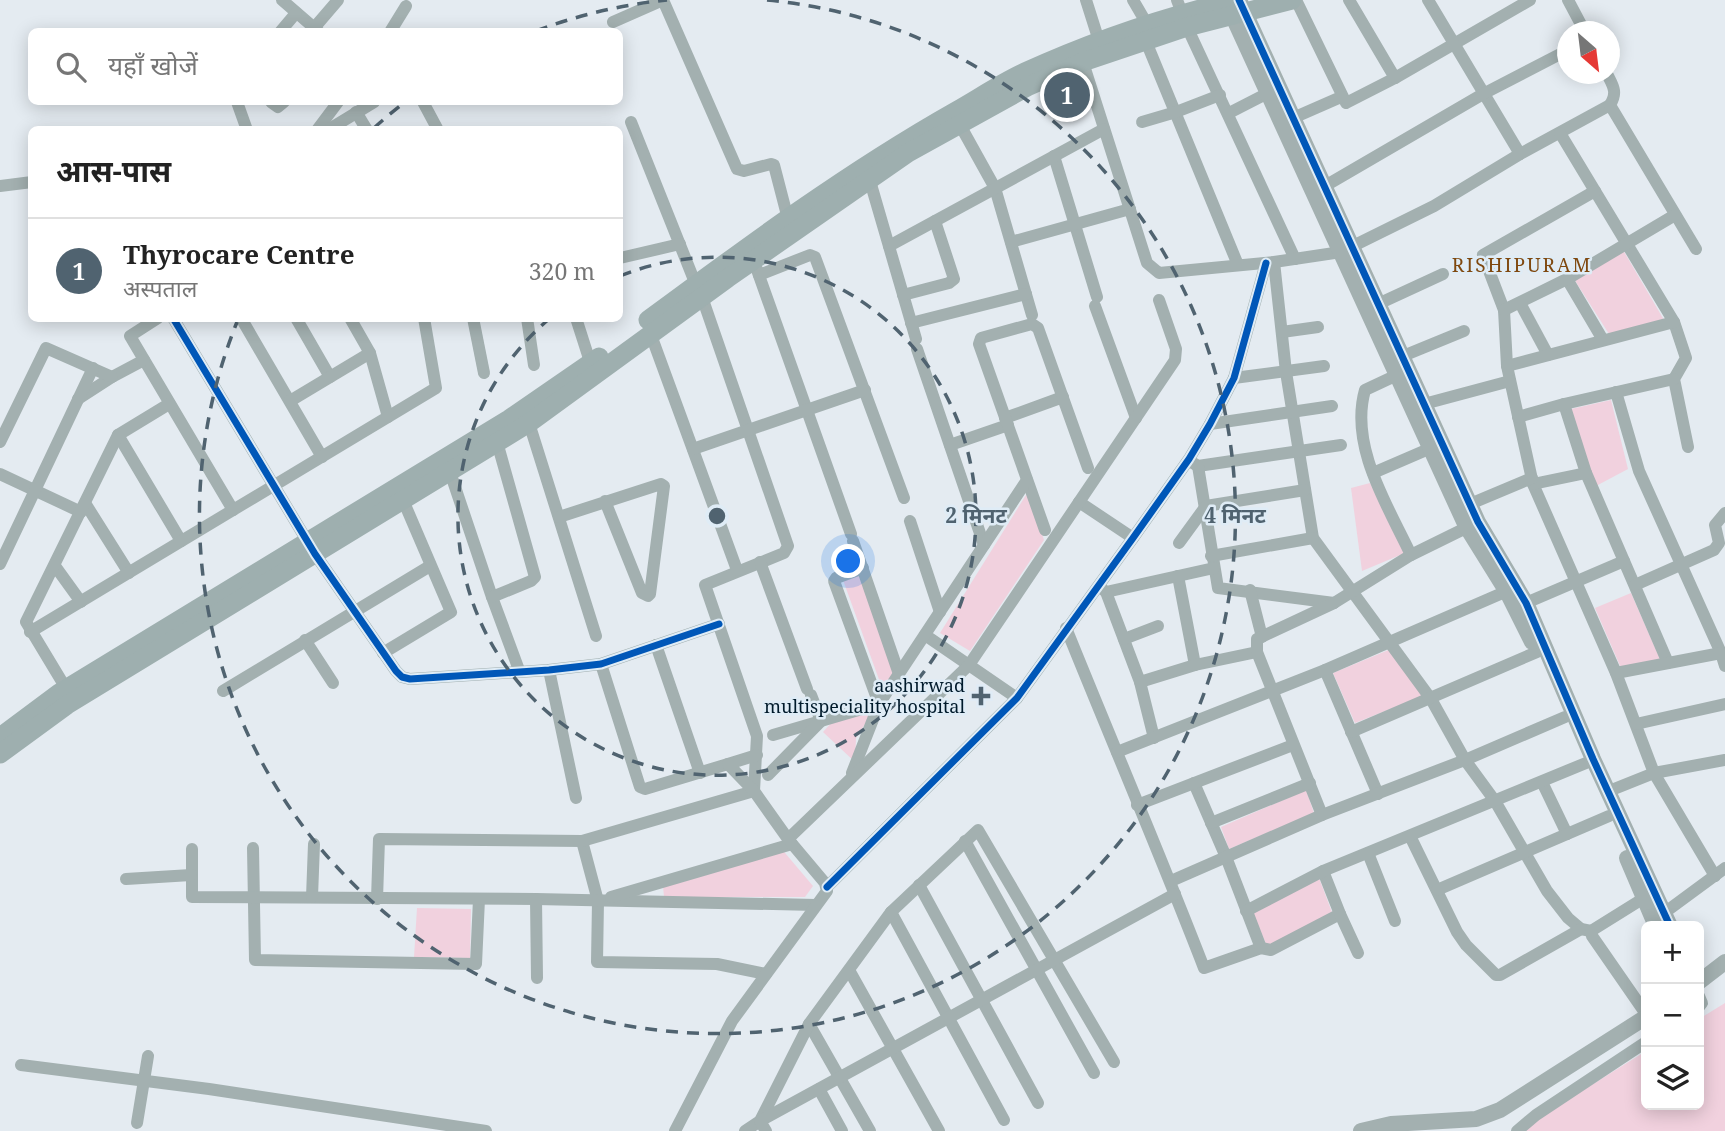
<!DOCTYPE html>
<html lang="hi">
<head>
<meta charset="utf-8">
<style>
  body { margin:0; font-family:"Noto Serif","Noto Sans Devanagari",serif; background:#f2f2f2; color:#222 }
  .controls { position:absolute; right:21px; bottom:21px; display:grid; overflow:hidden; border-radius:10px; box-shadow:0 4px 18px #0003 }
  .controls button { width:63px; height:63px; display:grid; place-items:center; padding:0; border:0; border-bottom:2px solid #e0e0e0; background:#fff; color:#222; font:35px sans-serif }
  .compass { position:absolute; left:1557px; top:21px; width:63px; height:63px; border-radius:50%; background:#fff; box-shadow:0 4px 18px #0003; rotate:152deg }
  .you { position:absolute; left:849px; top:562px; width:24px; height:24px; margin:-18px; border:5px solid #fff; border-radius:50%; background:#1a73e8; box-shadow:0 0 0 10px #1a73e833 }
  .badge { display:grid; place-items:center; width:46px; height:46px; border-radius:50%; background:#506370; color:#fff; font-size:23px; font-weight:700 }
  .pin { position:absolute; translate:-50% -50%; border:4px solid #fff; box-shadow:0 2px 7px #0006 }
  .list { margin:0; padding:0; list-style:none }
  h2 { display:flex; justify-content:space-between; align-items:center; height:91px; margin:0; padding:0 28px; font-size:30px }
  h2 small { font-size:23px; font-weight:400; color:#767676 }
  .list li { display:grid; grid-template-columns:46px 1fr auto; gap:21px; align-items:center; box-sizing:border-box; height:105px; padding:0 28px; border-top:2px solid #e0e0e0 }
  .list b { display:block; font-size:26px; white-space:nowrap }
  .list p { margin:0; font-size:23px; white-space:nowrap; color:#767676 }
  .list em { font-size:23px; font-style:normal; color:#767676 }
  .icon { flex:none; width:38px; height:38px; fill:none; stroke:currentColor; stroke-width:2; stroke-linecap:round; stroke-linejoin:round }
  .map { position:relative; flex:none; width:1725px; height:1131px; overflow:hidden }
  .search { position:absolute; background:#fff; box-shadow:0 4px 18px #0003; left:28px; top:28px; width:595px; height:77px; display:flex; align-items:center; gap:18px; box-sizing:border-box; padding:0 24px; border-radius:10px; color:#767676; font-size:26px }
  .panel { position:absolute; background:#fff; box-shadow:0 4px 18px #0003; left:28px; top:126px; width:595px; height:196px; border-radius:10px }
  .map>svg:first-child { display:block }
  .green { fill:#f1d1de }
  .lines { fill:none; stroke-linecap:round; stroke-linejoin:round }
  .minor { stroke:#a3b0b0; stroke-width:12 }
  .tertiary { stroke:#a3b0b0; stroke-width:16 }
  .secondary { stroke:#9eafaf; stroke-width:19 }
  .cycleway-casing { stroke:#dfecf6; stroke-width:11 }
  .cycleway { stroke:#0057b8; stroke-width:7 }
  .ring { fill:none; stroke:#506370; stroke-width:3.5; stroke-dasharray:12 9 }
  .poi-dot { fill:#506370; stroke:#dfecf6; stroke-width:2.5 }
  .labels { text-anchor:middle; stroke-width:5; stroke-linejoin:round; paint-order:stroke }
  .poi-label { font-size:18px; fill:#001a2b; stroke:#dfecf6; text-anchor:end }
  .neighbourhood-label { font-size:19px; letter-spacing:2px; fill:#7f480f; stroke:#dfecf6 }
  .centre { fill:#506370; stroke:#dfecf6; stroke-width:3.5 }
  .ring-label { font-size:21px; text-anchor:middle; font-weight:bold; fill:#506370; stroke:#dfecf6; stroke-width:5; stroke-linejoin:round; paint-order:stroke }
</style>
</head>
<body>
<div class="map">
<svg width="1725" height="1131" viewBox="0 0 1725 1131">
  <rect width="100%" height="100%" fill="#e4ebf1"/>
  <g class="green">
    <polygon points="1623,250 1664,320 1609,334 1574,279"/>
    <polygon points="1611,400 1628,469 1596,486 1571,409"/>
    <polygon points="1370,483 1405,553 1362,571 1351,488"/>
    <polygon points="1026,495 1029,496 1044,540 970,651 940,633"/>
    <polygon points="867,572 902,667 887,689 881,685 843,580"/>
    <polygon points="1631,593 1660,659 1621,668 1595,608"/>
    <polygon points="1391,649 1423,696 1355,723 1333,673"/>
    <polygon points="874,710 856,738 855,762 823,732 834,720"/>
    <polygon points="1306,790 1314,813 1229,849 1221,827"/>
    <polygon points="780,847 813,886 805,897 664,897 663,886"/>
    <polygon points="1319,878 1333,915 1267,946 1252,912"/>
    <polygon points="417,908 471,909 470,958 414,957"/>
    <polygon points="1725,1003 1725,1131 1518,1131 1646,1051 1646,1105 1699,1105 1699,1019"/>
  </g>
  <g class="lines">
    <g class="minor">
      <polyline points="282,0 319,32"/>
      <polyline points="663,0 737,169 744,171 771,164 774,165 788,219"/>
      <polyline points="1086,0 1099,41"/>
      <polyline points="1133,0 1147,24"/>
      <polyline points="1177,0 1182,13"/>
      <polyline points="1296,0 1346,103 1395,78 1530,0"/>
      <polyline points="1349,0 1395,78"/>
      <polyline points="1428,0 1520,154"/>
      <polyline points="1568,0 1585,32"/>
      <polyline points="613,22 663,0"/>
      <polyline points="1187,27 1295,259"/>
      <polyline points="314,28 338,0"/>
      <polyline points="280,32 296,13"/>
      <polyline points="390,32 406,6"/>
      <polyline points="1145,39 1238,265"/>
      <polyline points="1081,56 1147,263 1159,273 1274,262 1341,252 1434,206 1520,154 1610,105"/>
      <path d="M 1607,74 C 1613,86 1618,92 1610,105 L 1696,249"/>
      <polyline points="237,102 247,130"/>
      <polyline points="271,102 278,107 284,102"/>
      <polyline points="423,102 438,130"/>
      <polyline points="356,112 367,130"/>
      <polyline points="1229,113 1268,93"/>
      <polyline points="1293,118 1341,97"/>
      <polyline points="631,122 696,285"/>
      <polyline points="1142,122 1176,112 1220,95"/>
      <polyline points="960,125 995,188 1032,315"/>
      <polyline points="317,130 338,102"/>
      <polyline points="328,130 374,102"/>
      <polyline points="1560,133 1674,322 1686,358 1674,379 1688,447"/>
      <polyline points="1054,156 1097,297"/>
      <polyline points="870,181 916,339"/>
      <polyline points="0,186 32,182"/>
      <polyline points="1325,186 1483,94 1568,50"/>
      <polyline points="1595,191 1483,255 1504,310 1507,366 1533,484 1616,673 1654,773 1715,876"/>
      <polyline points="1011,242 1130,209"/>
      <polyline points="889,246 1104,129"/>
      <polyline points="620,258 680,244"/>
      <polyline points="1274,262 1286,372 1313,538 1431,699 1465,760 1495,801 1547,891 1568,918 1581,929 1591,931"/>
      <polyline points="756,267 851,534"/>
      <polyline points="759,275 810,255 815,257 904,498"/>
      <polyline points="1567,279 1603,340"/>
      <polyline points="903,295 949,283 954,279 935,221"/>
      <polyline points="702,297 788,546 784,553 705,585 757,736 754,791"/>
      <polyline points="1520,303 1548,355"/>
      <polyline points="1378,304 1443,274"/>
      <polyline points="1095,306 1136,418"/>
      <polyline points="1504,310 1567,279 1675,215"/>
      <polyline points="158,318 130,336 233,510"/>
      <polyline points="173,318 315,554 396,671 402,677 410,679 549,670 601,664 719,624"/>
      <polyline points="241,318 322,457"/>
      <polyline points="296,318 330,377"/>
      <polyline points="350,318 370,353 388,417"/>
      <polyline points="473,318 484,373"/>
      <polyline points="527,318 534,365"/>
      <polyline points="576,318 592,368"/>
      <polyline points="911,323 1026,294"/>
      <polyline points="1282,332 1318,327"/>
      <polyline points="651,335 737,570"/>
      <polyline points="917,349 984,545"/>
      <polyline points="1403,356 1464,331"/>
      <polyline points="1507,366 1674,322"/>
      <path d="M 1397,375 L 1365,390 C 1349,446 1388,506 1411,555"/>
      <polyline points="1234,378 1324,366"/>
      <polyline points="1616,392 1639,471 1721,653 1725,666"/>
      <polyline points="78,399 112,377 144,360"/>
      <polyline points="290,401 370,353"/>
      <polyline points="1424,404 1510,381"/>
      <polyline points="1564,404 1586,473 1668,663"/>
      <polyline points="1518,417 1564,404 1674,379"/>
      <polyline points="1005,418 1063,397"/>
      <polyline points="529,423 596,636"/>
      <polyline points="1210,424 1332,406"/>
      <polyline points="118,435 181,541"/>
      <polyline points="0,442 46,348 112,377"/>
      <polyline points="950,445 1008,425"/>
      <polyline points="693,449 865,390"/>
      <polyline points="1193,463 1198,466 1341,445"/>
      <polyline points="1198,466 1218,588 1334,603"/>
      <polyline points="450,472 492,597 519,670"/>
      <polyline points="1373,473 1431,448"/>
      <polyline points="0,474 81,512"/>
      <polyline points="1533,484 1586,473"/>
      <polyline points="1079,502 1133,538"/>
      <polyline points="85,503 129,573"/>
      <polyline points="1470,504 1532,478"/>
      <polyline points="559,517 661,484 664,486 650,594 648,596 642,593 605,501"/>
      <polyline points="910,521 940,612"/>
      <polyline points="1045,530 979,344 981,338 1032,324 1038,328 1088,468"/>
      <polyline points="853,541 899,674"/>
      <polyline points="1179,543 1206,506 1305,490"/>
      <polyline points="1211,556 1313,538"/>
      <polyline points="760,562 807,689"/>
      <polyline points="0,564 93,368"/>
      <polyline points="55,566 81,602"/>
      <polyline points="1178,576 1195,665"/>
      <polyline points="1635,585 1714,550 1719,543 1715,525 1725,513"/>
      <polyline points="1100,587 1106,592 1214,568"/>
      <polyline points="1250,590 1262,637"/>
      <polyline points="1106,592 1140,682 1195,665 1257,652"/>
      <polyline points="492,597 531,581 535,577 497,442"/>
      <polyline points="1526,603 1624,561"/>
      <path d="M 1066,628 C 1112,742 1160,854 1204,968 L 1261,948 L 1271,950 L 1340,914 L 1323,871"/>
      <polyline points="30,632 436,388 424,318"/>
      <polyline points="925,635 1017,698"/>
      <polyline points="1124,639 1158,626"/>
      <polyline points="305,640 333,683"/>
      <polyline points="656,645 700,773"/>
      <polyline points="383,653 451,612 403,500"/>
      <polyline points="601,664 640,787 645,789 728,764"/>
      <polyline points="549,670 576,798"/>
      <polyline points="1325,670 1378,794"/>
      <polyline points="1616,673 1721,653"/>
      <polyline points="1140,682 1154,738"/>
      <polyline points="223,691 430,566"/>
      <polyline points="70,695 26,622 118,435 169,404"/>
      <polyline points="1636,724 1725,704"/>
      <polyline points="1351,732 1537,652"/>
      <polyline points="773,735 879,704 834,581 836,578 863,568"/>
      <polyline points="1117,752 1325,670 1514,588"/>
      <polyline points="852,773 879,704 1027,480"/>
      <polyline points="768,775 821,721 811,695"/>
      <polyline points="1542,782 1567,834"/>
      <polyline points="1194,783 1226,857 1261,948"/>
      <polyline points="1609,791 1654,773 1725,760"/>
      <polyline points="1137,805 1293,745"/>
      <polyline points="1322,815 1257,652 1257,639 1334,603 1411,555 1474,524"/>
      <polyline points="1211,823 1310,783"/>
      <polyline points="1410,836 1457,932 1466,945 1496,975 1500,975 1581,929"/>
      <polyline points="788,839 969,665 1175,360 1176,349 1159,300"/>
      <polyline points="582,841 598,901 597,962 717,964 766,974"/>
      <polyline points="965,841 1094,1073"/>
      <polyline points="253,848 255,960 476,964 479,899"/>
      <polyline points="192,849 192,897 536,899 816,905"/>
      <polyline points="1368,853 1395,921"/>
      <polyline points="126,879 191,875"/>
      <polyline points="1171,881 1322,815 1465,760 1565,717"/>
      <polyline points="919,885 1038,1103"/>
      <polyline points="827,887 1017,698 1133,538 1189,459 1210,424 1234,378 1266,263"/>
      <polyline points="1437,890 1609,816"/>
      <polyline points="312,897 314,844"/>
      <polyline points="611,897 792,844"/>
      <polyline points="1644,898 1591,931 1592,936 1646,1014"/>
      <polyline points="377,899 379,839 582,841 754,791"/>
      <polyline points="536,899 537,978"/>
      <polyline points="1246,911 1323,871 1586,763"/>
      <polyline points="891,912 1004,1120"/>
      <polyline points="1664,913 1725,868"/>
      <polyline points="1340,914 1358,953"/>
      <polyline points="849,970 939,1131"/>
      <polyline points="1699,996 1702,1003 1699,1007"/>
      <polyline points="809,1024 870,1131"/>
      <polyline points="21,1065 209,1089 486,1131"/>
      <polyline points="819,1089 842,1131"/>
      <polyline points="137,1123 148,1056"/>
      <polyline points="675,1131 732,1021 827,891 825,883 788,839 754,791 728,764 757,755"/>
      <polyline points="745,1131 760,1121 809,1024 891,912 978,830 1114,1062"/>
      <polyline points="766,1131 760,1121 1175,894"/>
      <polyline points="1517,1131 1536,1115 1646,1042"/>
    </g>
    <g class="tertiary">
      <polyline points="1240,2 1478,522 1526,603 1593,759 1670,926"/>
      <polyline points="1228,6 1466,526 1507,592 1532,642"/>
      <polyline points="1627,858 1656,926"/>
      <polyline points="1699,982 1725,962"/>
      <polyline points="1361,1131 1391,1124 1476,1119 1500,1110 1646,1017"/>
    </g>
    <g class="secondary">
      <path d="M 648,320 C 748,246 848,172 956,111 C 979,98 1001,83 1025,72 C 1093,41 1163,17 1236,0"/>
      <polyline points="0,737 59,693 509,419 599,357"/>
      <polyline points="0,754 67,705 529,423 728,278 908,153 1029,86 1083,62 1187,27 1292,0"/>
    </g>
    <g class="cycleway-casing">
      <g id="cycleway">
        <polyline points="1239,0 1478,522 1526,603 1593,759 1670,926"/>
        <polyline points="173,318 315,554 396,671 402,677 410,679 549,670 601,664 719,624"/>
        <polyline points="827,887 1017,698 1133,538 1189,459 1210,424 1234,378 1266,263"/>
      </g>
    </g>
    <use href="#cycleway" class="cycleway"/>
  </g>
  <g class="ring">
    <path d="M620 276A259 259 0 1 1 549 319"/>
    <path d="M374 128A518 518 0 0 1 405 102M536 31A518 518 0 0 1 667 0M767 0A518 518 0 1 1 237 322"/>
  </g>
  <path class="poi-dot" d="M977.5 685.5h7v7h7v7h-7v7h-7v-7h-7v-7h7z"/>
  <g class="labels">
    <g class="poi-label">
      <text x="965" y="692">aashirwad<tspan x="965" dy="21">multispeciality hospital</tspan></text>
    </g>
    <g class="neighbourhood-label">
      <text x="1522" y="272">RISHIPURAM</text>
    </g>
  </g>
  <circle cx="717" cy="516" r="10" class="centre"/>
  <g class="ring-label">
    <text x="976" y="523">2 मिनट</text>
    <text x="1235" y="523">4 मिनट</text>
  </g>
</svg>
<div class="controls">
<button>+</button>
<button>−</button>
<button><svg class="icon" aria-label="layers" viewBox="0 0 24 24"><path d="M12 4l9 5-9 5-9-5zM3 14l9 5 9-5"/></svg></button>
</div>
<svg class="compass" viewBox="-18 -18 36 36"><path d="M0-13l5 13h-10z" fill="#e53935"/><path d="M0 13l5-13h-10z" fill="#767676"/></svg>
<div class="you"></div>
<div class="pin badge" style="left:1067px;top:95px">1</div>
<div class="search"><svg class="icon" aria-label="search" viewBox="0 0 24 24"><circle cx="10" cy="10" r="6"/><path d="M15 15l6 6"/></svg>यहाँ खोजें</div>
<section class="panel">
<h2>आस-पास<small></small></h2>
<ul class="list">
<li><span class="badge">1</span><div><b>Thyrocare Centre</b><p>अस्पताल</p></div><em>320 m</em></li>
</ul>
</section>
</div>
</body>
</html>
